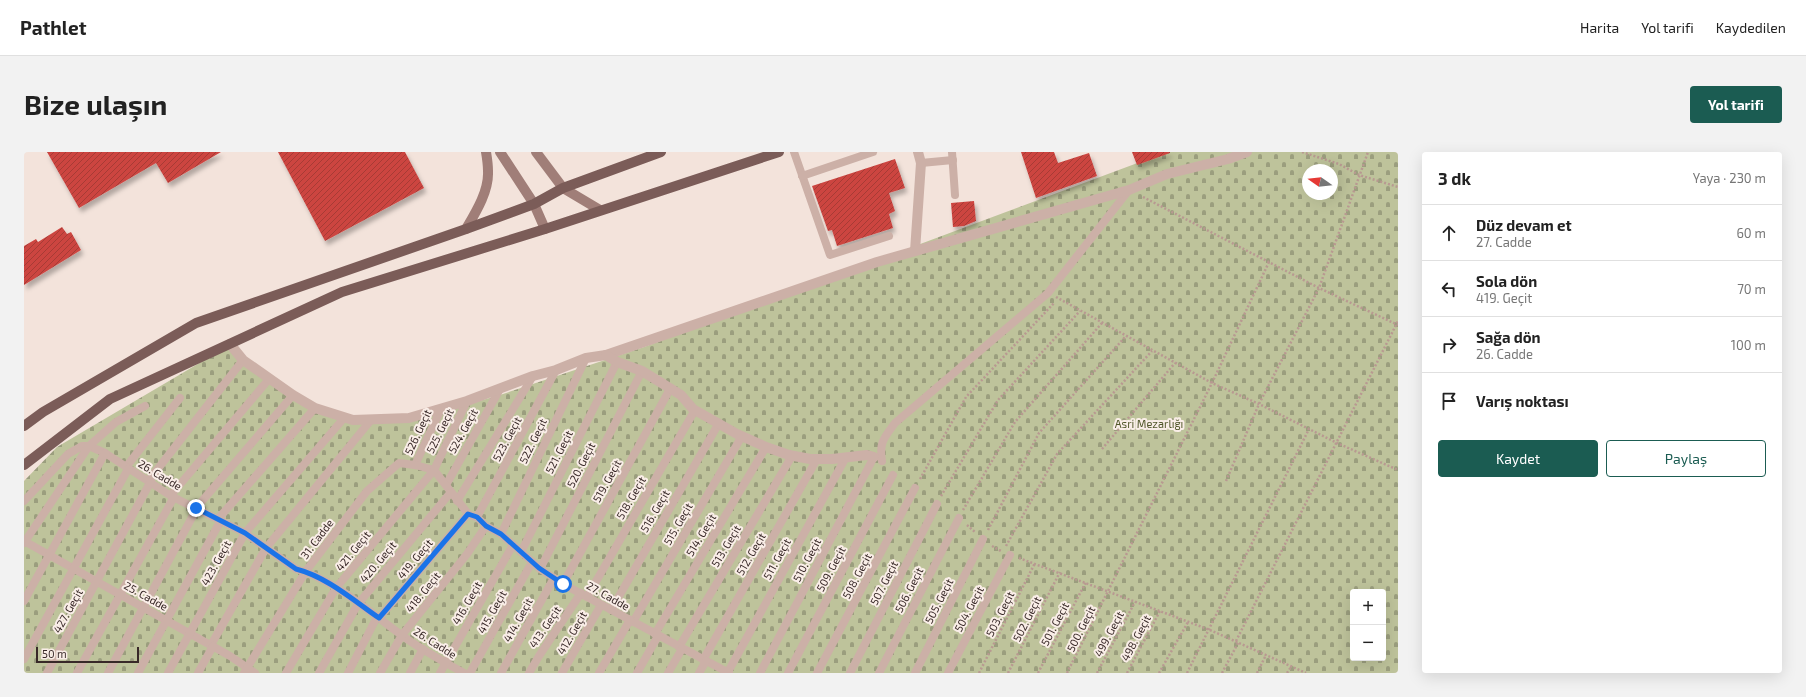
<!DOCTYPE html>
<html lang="tr">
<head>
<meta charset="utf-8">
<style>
  body { margin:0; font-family:"Exo 2",sans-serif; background:#f2f2f2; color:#222 }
  .controls { position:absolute; right:12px; bottom:12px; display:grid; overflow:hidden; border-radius:4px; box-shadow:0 4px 16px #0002 }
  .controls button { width:36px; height:36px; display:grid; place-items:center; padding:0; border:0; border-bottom:1px solid #e0e0e0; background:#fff; color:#222; font:20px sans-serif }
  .compass { position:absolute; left:1278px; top:12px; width:36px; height:36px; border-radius:50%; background:#fff; box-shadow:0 4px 16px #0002; rotate:284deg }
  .scale { position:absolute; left:12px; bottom:10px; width:103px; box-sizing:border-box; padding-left:4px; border:2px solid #382928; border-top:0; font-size:11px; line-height:14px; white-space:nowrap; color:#382928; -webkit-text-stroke:3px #faeee8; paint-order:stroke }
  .stop { position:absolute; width:12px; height:12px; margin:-9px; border:3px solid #1a73e8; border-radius:50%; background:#fff }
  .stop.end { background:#1a73e8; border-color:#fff; box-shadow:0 1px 4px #0008 }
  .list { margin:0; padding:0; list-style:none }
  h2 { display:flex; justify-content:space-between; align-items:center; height:52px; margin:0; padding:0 16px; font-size:17px }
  h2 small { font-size:13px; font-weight:400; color:#767676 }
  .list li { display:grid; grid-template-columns:26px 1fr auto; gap:12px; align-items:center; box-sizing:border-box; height:56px; padding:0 16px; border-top:1px solid #e0e0e0 }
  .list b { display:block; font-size:15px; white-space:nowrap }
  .list p { margin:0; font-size:13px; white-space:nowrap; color:#767676 }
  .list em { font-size:13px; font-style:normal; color:#767676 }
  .actions { display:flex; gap:8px; padding:12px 16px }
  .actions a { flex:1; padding:9px 0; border:1px solid #1b5c52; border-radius:4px; text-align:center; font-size:14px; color:#1b5c52 }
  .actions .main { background:#1b5c52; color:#fff }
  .icon { flex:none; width:22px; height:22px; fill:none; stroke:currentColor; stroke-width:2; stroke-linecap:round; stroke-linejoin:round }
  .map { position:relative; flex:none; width:1374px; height:521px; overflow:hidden; border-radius:4px }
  header { display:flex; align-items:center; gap:24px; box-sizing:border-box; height:56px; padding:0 20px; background:#fff; border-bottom:1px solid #e0e0e0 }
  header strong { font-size:19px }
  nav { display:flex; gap:22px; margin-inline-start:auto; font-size:14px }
  .intro { display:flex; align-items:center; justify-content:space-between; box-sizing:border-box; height:96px; padding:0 24px }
  h1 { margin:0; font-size:28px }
  .button { padding:10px 18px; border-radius:4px; background:#1b5c52; color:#fff; font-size:14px; font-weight:700 }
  main { display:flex; gap:24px; padding:0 24px }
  aside { flex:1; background:#fff; border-radius:4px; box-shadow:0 4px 16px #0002 }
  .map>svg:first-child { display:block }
  .cemetery { fill:url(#cemetery-stones); fill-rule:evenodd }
  .building { fill:url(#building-hatch); filter:url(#shadow) }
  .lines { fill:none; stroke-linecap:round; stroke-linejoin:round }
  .path { stroke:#b89991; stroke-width:2.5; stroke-dasharray:2 2; stroke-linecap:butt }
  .lane { stroke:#ccb0a7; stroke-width:8 }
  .street { stroke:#ccb0a7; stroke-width:10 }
  .secondary { stroke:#a07e78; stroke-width:10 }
  .primary { stroke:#7b5c58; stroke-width:10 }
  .route { stroke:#1a73e8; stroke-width:5 }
  .labels { text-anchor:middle; stroke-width:4; stroke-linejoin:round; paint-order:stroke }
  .park-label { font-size:11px; fill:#51572a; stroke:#faeee8 }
  .street-label { font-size:11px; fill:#382928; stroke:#faeee8 }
</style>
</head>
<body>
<header>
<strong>Pathlet</strong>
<nav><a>Harita</a><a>Yol tarifi</a><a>Kaydedilen</a></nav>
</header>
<div class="intro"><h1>Bize ulaşın</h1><a class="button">Yol tarifi</a></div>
<main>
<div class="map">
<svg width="1374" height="521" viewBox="0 0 1374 521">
  <defs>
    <pattern id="cemetery-stones" width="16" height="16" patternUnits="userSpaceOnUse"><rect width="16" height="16" fill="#bec39b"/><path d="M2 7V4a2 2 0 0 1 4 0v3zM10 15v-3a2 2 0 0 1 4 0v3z" fill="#9b9e7e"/></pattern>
    <pattern id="building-hatch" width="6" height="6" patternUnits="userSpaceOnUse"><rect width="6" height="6" fill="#cc4541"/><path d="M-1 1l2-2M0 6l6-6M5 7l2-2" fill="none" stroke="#a73a36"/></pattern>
    <filter id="shadow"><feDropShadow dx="2.5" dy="4.5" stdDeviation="2" flood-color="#0004"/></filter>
  </defs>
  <rect width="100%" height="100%" fill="#f3e3db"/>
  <path class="cemetery" d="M 1143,0 L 1374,0 L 1374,521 L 0,521 L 0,329 L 33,295 L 206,193 L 292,258 L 314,265 L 384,270 L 479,242 L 620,195 ZM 1284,18 L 1308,18 L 1308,42 L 1284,42 ZM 1329,440 L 1359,440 L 1359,506 L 1329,506 Z"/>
  <g class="building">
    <polygon points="23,0 197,0 144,31 132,11 55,56"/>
    <polygon points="254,0 381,0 400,36 301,89"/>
    <polygon points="997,0 1030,0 1034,11 1065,1 1073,24 1012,46"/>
    <polygon points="1108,0 1146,0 1146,1 1113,13"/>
    <polygon points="871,7 881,36 865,41 871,59 865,62 869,76 813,94 808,78 804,79 788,34"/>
    <polygon points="950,49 952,69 940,74 929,75 927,51"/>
    <polygon points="38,75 43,82 47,80 57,98 0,133 0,94 12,87 14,90"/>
  </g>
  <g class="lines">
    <g class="path">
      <polyline points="1278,0 1315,12 1335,23 1374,35"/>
      <polyline points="1119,45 1295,136 1374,173"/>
      <polyline points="1032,145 1188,231 1235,252 1313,291 1374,318"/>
      <polyline points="1078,297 1151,211"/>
      <polyline points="896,327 942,245 1030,151"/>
      <polyline points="1202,329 1235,252 1295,136 1344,0"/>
      <polyline points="917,344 974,248 1056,159"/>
      <polyline points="939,358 991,270 1078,171"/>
      <polyline points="943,373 951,380"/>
      <polyline points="964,378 1015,281 1102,184"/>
      <polyline points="968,394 977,399"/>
      <polyline points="982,394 1033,302 1128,199"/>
      <polyline points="995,406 1186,478 1282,521"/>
      <polyline points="1212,489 1374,169"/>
      <polyline points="955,521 1011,411"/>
      <polyline points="984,521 1036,420"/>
      <polyline points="1014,521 1062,430"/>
      <polyline points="1043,521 1188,231 1245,110"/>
      <polyline points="1073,521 1111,450"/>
      <polyline points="1103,521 1136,459"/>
      <polyline points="1135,521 1164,470"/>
      <polyline points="1163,521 1285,277"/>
      <polyline points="1198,521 1214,491"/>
      <polyline points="1233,521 1242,503"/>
      <polyline points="1263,521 1267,515"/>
    </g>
    <g class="lane">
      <polyline points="770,0 806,103 865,84"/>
      <polyline points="928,0 931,43"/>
      <polyline points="897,11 929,8"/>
      <polyline points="778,24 849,0"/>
      <path d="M 858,309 C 855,290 860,286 871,271 L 1024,141 L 1105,38"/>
      <polyline points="391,313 417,257"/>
      <polyline points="102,315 156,246"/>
      <polyline points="125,328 219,208"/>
      <polyline points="422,333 476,237"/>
      <polyline points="147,343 245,227"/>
      <path d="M 0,349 L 44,302 L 58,294 L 65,294 L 81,301 L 147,344 L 221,381 L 272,417 C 311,428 344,459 376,482 C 396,497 418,509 440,521"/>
      <polyline points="433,349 509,224"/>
      <polyline points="172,356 269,243"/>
      <polyline points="453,365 532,218"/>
      <polyline points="194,367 291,256"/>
      <polyline points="477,382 562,206"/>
      <polyline points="0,389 206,504 231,521"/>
      <polyline points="0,391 65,294 92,270 121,254"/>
      <polyline points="497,400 593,210"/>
      <polyline points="516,417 618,219"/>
      <polyline points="539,432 646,237"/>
      <polyline points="563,445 671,258"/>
      <polyline points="0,449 81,301"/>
      <polyline points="587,458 695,271"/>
      <polyline points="355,466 444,362"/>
      <polyline points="609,470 718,284"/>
      <polyline points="631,482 742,295"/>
      <polyline points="187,493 242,396 347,268"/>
      <polyline points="655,495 768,304"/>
      <polyline points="0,507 104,317"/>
      <polyline points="679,508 793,307"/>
      <polyline points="704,520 822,305"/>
      <polyline points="23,521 127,329"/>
      <polyline points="53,521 150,345"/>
      <polyline points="84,521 173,356"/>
      <polyline points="114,521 197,368"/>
      <polyline points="144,521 221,381 320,266"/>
      <polyline points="174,521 189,494"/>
      <polyline points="220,521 282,419 343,339 375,311 391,313 410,318 445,363 453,365 462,374 477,382 515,416 539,432 705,521"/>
      <polyline points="262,521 312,436 410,318 443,249"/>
      <polyline points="295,521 334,452 427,340"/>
      <polyline points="324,521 353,465"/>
      <polyline points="356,521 378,483 443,402 462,374"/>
      <polyline points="386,521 399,497"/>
      <polyline points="416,521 489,393"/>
      <polyline points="446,521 508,410"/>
      <polyline points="477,521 530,426"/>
      <polyline points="505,521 515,504 557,441"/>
      <polyline points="538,521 577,453"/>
      <polyline points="575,521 606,468"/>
      <polyline points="613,521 634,484"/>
      <polyline points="644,521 658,497"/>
      <polyline points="675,521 682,509"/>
      <polyline points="736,521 850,305"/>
      <polyline points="764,521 869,323"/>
      <polyline points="793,521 891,336"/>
      <polyline points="826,521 913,352"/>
      <polyline points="855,521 935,366"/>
      <polyline points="891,521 959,387"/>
      <polyline points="924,521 986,403"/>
    </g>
    <g class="street">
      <polyline points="891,99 897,11 894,0"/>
      <polyline points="206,192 219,208 269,243 291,256 329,268 385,266 443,249 509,224 532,218 562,206 582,203 853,110 1105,38 1143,22 1204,7 1223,0"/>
      <polyline points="582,203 593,210 618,219 657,243 669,257 713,282 742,295 765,303 786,307 808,307 843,303 850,305"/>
    </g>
    <g class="secondary">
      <polyline points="476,0 510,52 521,77"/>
      <polyline points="512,0 539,36 576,58"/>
      <path d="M 442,77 C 452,60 465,39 464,19 C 464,13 463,6 462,0"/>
    </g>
    <g class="primary">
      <polyline points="0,274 19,260 172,171 442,77 510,52 539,36 637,0"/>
      <polyline points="0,313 86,247 318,140 521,77 755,0"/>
    </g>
  </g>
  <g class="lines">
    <path class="route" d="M 172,356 L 221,381 L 272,417 C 303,425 329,448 355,466 L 444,362 L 453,365 L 462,374 L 477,382 L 515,416 L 539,432"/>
  </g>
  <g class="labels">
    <g class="park-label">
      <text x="1125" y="276">Asri Mezarlığı</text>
    </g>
    <g class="street-label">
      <text transform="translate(416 279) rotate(-64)" y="4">525. Geçit</text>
      <text transform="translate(439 279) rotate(-61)" y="4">524. Geçit</text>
      <text transform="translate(394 280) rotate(-65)" y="4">526. Geçit</text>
      <text transform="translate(483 287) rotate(-62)" y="4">523. Geçit</text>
      <text transform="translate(509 289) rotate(-64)" y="4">522. Geçit</text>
      <text transform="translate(535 300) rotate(-63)" y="4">521. Geçit</text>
      <text transform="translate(557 313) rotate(-63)" y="4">520. Geçit</text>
      <text transform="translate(136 323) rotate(31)" y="4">26. Cadde</text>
      <text transform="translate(583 329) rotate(-61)" y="4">519. Geçit</text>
      <text transform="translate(607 346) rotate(-60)" y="4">518. Geçit</text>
      <text transform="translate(631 359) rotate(-60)" y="4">516. Geçit</text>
      <text transform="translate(654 372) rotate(-60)" y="4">515. Geçit</text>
      <text transform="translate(677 383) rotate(-59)" y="4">514. Geçit</text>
      <text transform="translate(293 387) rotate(-53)" y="4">31. Cadde</text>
      <text transform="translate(702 394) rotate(-59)" y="4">513. Geçit</text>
      <text transform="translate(329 399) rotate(-51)" y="4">421. Geçit</text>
      <text transform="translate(727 402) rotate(-60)" y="4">512. Geçit</text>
      <text transform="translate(391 407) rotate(-50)" y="4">419. Geçit</text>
      <text transform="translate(753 407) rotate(-61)" y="4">511. Geçit</text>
      <text transform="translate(783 408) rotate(-62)" y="4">510. Geçit</text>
      <text transform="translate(354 410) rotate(-50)" y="4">420. Geçit</text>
      <text transform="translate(192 411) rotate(-61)" y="4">423. Geçit</text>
      <text transform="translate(807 417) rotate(-62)" y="4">509. Geçit</text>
      <text transform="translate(833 424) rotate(-62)" y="4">508. Geçit</text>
      <text transform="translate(860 431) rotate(-63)" y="4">507. Geçit</text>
      <text transform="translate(885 438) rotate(-63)" y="4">506. Geçit</text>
      <text transform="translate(399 440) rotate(-51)" y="4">418. Geçit</text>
      <text transform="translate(122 444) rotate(29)" y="4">25. Cadde</text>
      <text transform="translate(584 444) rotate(29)" y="4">27. Cadde</text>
      <text transform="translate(915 449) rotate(-63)" y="4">505. Geçit</text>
      <text transform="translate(443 451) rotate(-60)" y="4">416. Geçit</text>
      <text transform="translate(945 457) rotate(-62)" y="4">504. Geçit</text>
      <text transform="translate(44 459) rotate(-61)" y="4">427. Geçit</text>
      <text transform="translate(468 460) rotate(-61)" y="4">415. Geçit</text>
      <text transform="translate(976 462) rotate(-63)" y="4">503. Geçit</text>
      <text transform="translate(1003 467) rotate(-63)" y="4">502. Geçit</text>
      <text transform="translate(494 468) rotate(-61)" y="4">414. Geçit</text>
      <text transform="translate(1031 472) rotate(-62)" y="4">501. Geçit</text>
      <text transform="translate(521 475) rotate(-56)" y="4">413. Geçit</text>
      <text transform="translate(1057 477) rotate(-63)" y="4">500. Geçit</text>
      <text transform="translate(548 481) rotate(-60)" y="4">412. Geçit</text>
      <text transform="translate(1085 482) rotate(-62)" y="4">499. Geçit</text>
      <text transform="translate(1112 486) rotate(-62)" y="4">498. Geçit</text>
      <text transform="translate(411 491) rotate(32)" y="4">26. Cadde</text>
    </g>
  </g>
</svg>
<div class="controls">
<button>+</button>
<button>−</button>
</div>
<svg class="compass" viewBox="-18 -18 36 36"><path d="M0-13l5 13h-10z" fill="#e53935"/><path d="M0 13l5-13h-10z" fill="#767676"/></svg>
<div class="scale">50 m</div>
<div class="stop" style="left:539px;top:432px"></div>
<div class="stop end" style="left:172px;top:356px"></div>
</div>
<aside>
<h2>3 dk<small>Yaya · 230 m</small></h2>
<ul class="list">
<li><svg class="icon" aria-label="ahead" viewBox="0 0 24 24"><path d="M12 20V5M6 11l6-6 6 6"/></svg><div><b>Düz devam et</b><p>27. Cadde</p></div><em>60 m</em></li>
<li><svg class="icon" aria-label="left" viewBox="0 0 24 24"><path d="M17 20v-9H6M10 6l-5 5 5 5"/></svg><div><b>Sola dön</b><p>419. Geçit</p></div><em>70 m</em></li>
<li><svg class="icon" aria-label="right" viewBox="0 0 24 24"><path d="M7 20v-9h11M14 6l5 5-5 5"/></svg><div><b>Sağa dön</b><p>26. Cadde</p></div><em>100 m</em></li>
<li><svg class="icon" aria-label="arrive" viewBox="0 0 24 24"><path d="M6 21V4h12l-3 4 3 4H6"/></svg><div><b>Varış noktası</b></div></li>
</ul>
<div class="actions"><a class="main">Kaydet</a><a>Paylaş</a></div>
</aside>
</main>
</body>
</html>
